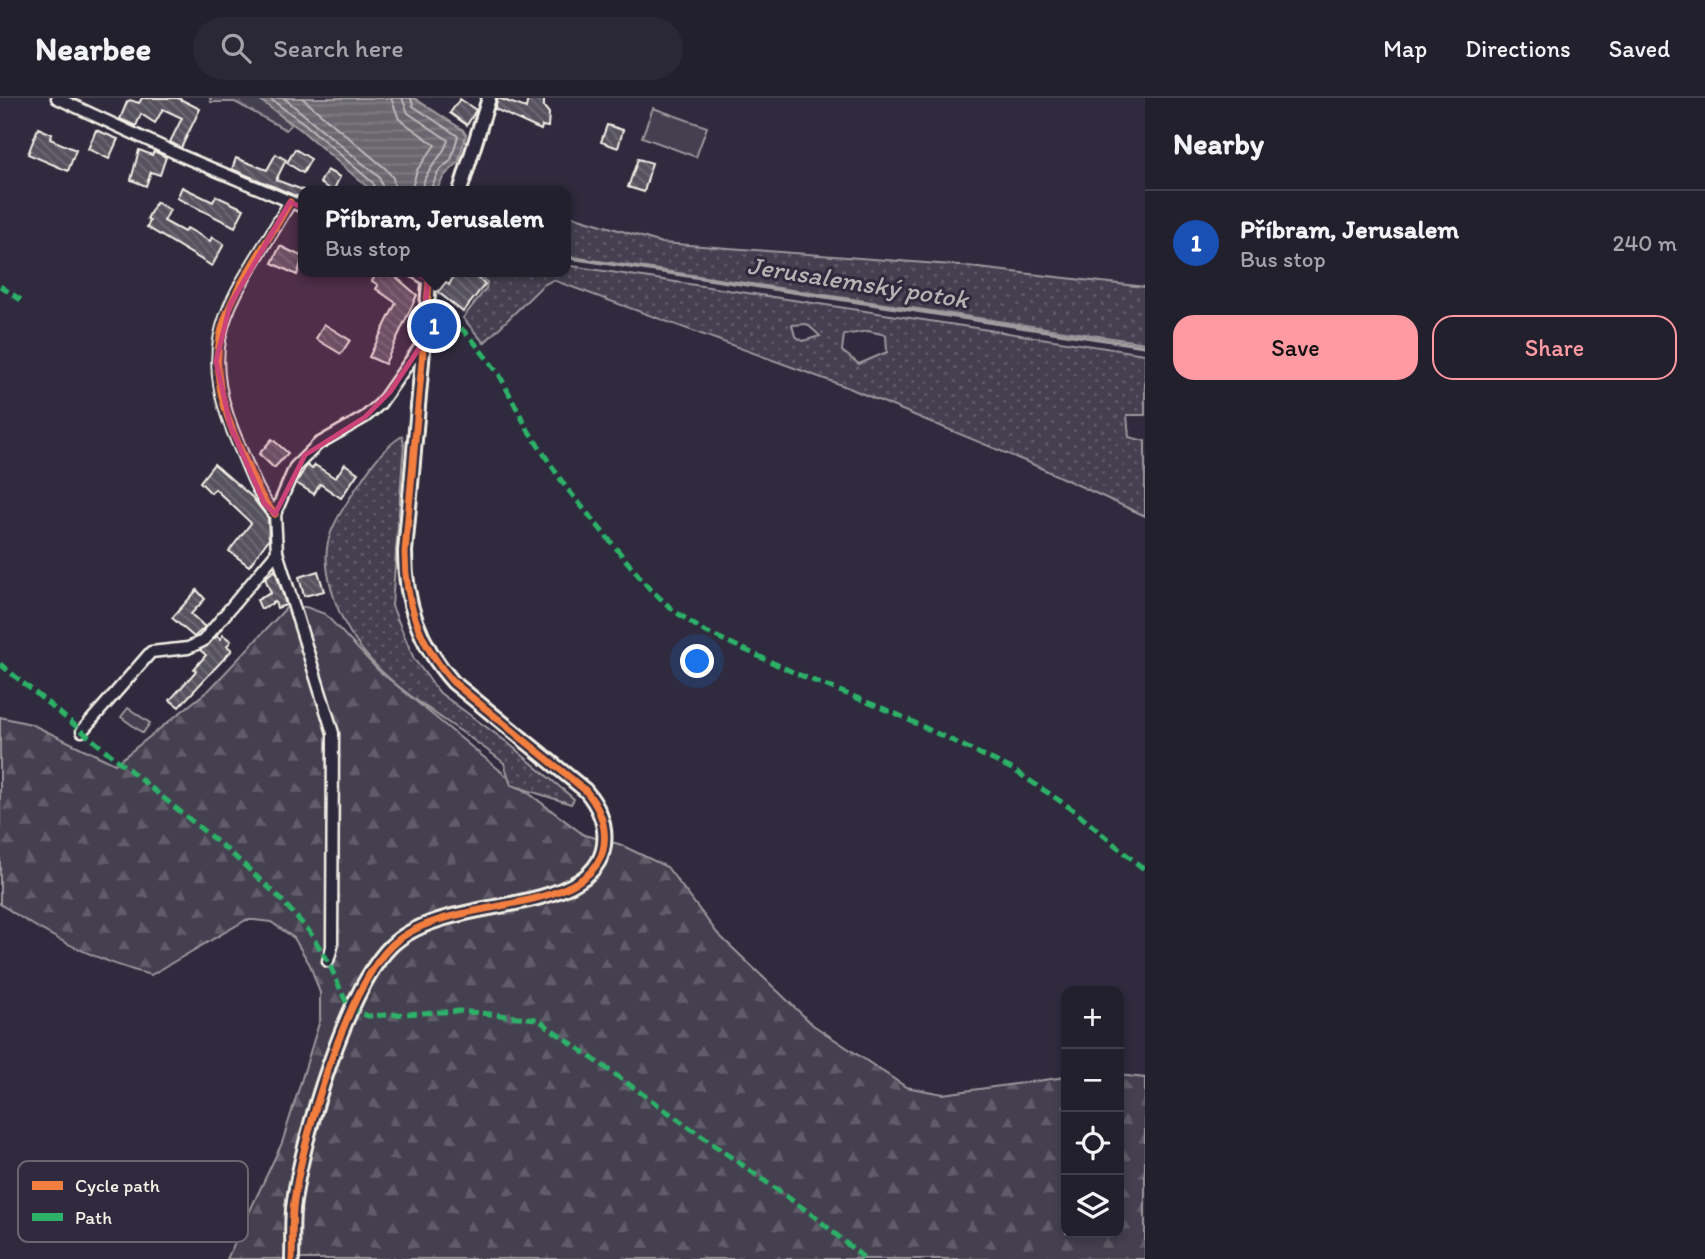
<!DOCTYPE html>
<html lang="en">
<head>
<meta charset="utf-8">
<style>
  body { margin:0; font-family:Itim,sans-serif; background:#2b2836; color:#f1f3f6 }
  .controls { position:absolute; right:21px; bottom:21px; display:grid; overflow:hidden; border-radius:14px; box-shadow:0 4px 10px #0003 }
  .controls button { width:63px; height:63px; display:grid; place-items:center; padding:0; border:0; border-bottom:2px solid #403e4a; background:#23202e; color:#f1f3f6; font:35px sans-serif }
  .you { position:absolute; left:698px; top:564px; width:24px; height:24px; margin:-18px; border:5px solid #fff; border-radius:50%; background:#1a73e8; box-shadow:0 0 0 10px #1a73e833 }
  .badge { display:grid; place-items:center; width:46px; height:46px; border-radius:50%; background:#ff9aa2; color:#fff; font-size:23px; font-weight:700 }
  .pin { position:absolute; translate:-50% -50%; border:4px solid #fff; box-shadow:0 2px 7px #0006 }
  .popup { position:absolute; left:298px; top:88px; width:273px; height:91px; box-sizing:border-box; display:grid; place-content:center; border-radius:14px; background:#23202e; filter:drop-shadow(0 2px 5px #0005); font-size:23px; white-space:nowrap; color:#a3a3aa }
  .popup b { font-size:26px; color:#f1f3f6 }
  .popup::after { content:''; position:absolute; left:50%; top:100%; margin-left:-14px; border:14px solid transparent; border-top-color:#23202e }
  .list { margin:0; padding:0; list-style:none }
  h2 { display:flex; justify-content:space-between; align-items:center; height:91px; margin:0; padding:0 28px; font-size:30px }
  h2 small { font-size:23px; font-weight:400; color:#a3a3aa }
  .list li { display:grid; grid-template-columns:46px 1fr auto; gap:21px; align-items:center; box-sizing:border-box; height:105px; padding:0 28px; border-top:2px solid #403e4a }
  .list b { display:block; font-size:26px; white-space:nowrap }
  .list p { margin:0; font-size:23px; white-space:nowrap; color:#a3a3aa }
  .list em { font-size:23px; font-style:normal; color:#a3a3aa }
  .actions { display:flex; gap:14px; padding:21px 28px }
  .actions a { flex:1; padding:16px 0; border:2px solid #ff9aa2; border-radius:21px; text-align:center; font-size:24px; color:#ff9aa2 }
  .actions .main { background:#ff9aa2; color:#111 }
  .icon { flex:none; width:38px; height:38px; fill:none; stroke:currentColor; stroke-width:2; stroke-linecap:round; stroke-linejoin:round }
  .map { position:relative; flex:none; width:1145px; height:1161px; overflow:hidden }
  header { display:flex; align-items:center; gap:42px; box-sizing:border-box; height:98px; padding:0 35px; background:#23202e; border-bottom:2px solid #403e4a }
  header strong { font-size:33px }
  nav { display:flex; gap:38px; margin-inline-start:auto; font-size:24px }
  .search { width:490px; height:63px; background:#2b2836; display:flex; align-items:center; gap:18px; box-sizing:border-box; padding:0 24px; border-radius:38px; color:#a3a3aa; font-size:26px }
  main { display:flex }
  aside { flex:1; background:#23202e }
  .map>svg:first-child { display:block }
  .grass { fill:url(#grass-dots); stroke:#9c989c; stroke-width:2; fill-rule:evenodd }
  .forest { fill:url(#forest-firs); stroke:#9c989c; stroke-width:2 }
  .garden { fill:#454050; stroke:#9c989c; stroke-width:2 }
  .water { fill:url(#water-rules); stroke:#a19ea0; stroke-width:2 }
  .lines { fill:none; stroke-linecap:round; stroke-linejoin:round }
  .shore { stroke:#bdb9b8; stroke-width:2 }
  .stream { stroke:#a19ea0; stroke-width:3.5 }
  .building { fill:url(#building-back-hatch); stroke:#f4f1e8; stroke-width:2 }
  .minor-casing { stroke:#f4f1e8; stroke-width:15 }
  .tertiary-casing { stroke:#f4f1e8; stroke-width:18 }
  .minor { stroke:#2f2a3d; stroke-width:10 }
  .tertiary { stroke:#2f2a3d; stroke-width:12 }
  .quiet { stroke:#2db169; stroke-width:5; stroke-dasharray:10 5; stroke-linecap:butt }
  .cycleway-casing { stroke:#2f2a3d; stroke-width:11 }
  .cycleway { stroke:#f27e40; stroke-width:7 }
  .marked { fill:#cc4377; fill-opacity:0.2; stroke:#cc4377; stroke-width:5; stroke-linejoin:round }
  .labels { text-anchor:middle; stroke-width:6; stroke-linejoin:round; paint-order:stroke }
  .water-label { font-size:26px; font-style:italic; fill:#b6b2b2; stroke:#2f2a3d }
  .key { fill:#2f2a3d; stroke:#6a6670; stroke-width:2 }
  .key-label { font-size:19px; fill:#f4f1e8 }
</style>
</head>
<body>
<header>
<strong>Nearbee</strong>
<div class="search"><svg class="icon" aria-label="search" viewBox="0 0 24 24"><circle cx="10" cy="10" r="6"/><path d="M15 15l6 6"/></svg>Search here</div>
<nav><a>Map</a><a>Directions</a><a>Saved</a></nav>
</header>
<main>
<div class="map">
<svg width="1145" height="1161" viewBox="0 0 1145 1161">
  <defs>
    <pattern id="grass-dots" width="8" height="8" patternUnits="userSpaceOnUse" patternTransform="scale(1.75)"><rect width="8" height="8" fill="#454050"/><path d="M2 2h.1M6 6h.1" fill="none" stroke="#605c69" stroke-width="1.8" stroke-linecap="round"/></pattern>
    <pattern id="forest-firs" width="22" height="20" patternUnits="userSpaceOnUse" patternTransform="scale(1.75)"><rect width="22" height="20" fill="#454050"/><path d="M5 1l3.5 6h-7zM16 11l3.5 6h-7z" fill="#605c69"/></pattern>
    <pattern id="water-rules" width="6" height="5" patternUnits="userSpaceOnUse" patternTransform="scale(1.75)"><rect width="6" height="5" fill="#6a6670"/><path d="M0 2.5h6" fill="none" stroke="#807c84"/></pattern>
    <pattern id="building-back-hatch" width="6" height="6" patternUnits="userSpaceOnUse" patternTransform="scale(1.75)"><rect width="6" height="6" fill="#56525f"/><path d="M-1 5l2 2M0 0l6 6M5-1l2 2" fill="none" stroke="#6f6b76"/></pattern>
  </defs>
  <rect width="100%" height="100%" fill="#2f2a3d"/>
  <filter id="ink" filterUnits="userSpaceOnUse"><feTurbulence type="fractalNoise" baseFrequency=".0143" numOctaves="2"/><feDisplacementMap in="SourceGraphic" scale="14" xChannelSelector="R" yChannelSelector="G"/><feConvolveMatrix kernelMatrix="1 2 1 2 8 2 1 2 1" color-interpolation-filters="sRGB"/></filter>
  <g filter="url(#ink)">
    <g class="grass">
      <polygon points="565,116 662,145 952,167 1145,189 1145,245 565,158"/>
      <path d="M 565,167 L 1145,256 L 1145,317 L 1127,317 L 1129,339 L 1145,343 L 1145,418 L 1032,366 L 844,288 L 553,182 L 543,187 L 484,245 L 463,220 L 486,190 L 487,184 L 473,174 L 565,174 ZM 807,226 L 820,238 L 803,243 L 795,238 L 792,227 ZM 868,233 L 886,237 L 887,254 L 859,266 L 842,253 L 844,237 Z"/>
      <path d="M 402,338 L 404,345 L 392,508 L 414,561 L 440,595 L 508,645 L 574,701 L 571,706 L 511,687 L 504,665 C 439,612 356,580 332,493 C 321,454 326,436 348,403 C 363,380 378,353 402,338 Z"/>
    </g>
    <g class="forest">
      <polygon points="210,0 262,0 291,27 286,32 235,4 211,4"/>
      <path d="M 287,509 L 306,509 L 325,516 L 378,572 L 508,679 L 511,687 L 523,691 L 584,737 L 619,746 L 667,769 L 718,836 L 813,927 L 906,989 L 943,996 L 1066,979 L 1066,1135 L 1119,1135 L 1119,977 L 1145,980 L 1145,1161 L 227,1161 L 282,1045 L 320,922 L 320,895 L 310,867 L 294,840 L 271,824 L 254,822 L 246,822 L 151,877 C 96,863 47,838 0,806 L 0,619 L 31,626 L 115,666 L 210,591 Z"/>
    </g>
    <g class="garden">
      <polygon points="653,10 707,29 696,59 642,39"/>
      <polygon points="128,610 150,625 143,635 121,619"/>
    </g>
    <polygon class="water" points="257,0 414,0 463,32 466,37 458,65 444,78 436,93 372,93 301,32"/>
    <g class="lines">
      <g class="shore">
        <polyline points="269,0 305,26 373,85 376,93"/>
        <polyline points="284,0 379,79 384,93"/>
        <polyline points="302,0 386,71 393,80 395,93"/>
        <polyline points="391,0 399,21 435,47 417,72 411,93"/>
        <path d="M 402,0 L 408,15 L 448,42 C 443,62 423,71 422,93"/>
        <polyline points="411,0 413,8 458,38 451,62 438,74 430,93"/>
      </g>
      <polyline class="stream" points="565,159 1145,248"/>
    </g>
    <g class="building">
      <polygon points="142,0 178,0 200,11 181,50 170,44 182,20 163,11 155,25 141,16 136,28 120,21 127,4 130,2 139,5"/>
      <polygon points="498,0 526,10 528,0 544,0 544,9 549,15 548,29 542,28 541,32 495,11"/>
      <polygon points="460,1 476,12 467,27 450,15"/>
      <polygon points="607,27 623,32 618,50 601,44"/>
      <polygon points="38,30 52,36 50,41 76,52 68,73 28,56"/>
      <polygon points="96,32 118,41 109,61 88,51"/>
      <polygon points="295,51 311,61 303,75 287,65"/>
      <polygon points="139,52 152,57 154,53 166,59 160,77 151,74 146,88 131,82"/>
      <polygon points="276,56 286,62 276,82 303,92 303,101 232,71 236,60 267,72"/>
      <polygon points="638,61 652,65 644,94 628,89"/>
      <polygon points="327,72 340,79 333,93 320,85"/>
      <polygon points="182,89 213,104 216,98 244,111 235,129 177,100"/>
      <polygon points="156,104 170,112 164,123 184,134 187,130 210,143 212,139 224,146 212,168 147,129 150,123 147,121"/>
      <polygon points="280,148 303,159 297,177 272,165"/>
      <polygon points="378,174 390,174 417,197 385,266 369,259 396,205 376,191 378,187 372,183"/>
      <polygon points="456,174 469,174 485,186 463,214 438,194 446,184 449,187"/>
      <polygon points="324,226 350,242 341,256 316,241"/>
      <polygon points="272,341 288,355 274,370 259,356"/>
      <polygon points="214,366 252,399 268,420 269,441 249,468 229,453 251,425 215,391 211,395 200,384"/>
      <polygon points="345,366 358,375 341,400 320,386 314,396 296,385 307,367 312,371 315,367 335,380"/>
      <polygon points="275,472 286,507 277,510 275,504 261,511 257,502 271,495 265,480"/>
      <polygon points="318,473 324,493 304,498 299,479"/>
      <polygon points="197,492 205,501 191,516 205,529 194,539 172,520"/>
      <polygon points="223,537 231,543 227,548 232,552 179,609 170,602 196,573 194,571 206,557 200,552 217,538 220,541"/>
    </g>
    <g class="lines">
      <g class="minor-casing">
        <g id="minor">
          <polyline points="57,0 182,58 303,109"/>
          <polyline points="415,174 428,182"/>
          <path d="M 275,416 C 258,398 250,373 240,350 C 188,235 236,200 290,104"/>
          <polyline points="277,454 333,635 332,849 328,863"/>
          <polyline points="82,633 151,554 188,550 203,543 277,454 275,416 295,369 318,346 365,319 380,306 422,246"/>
        </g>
      </g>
      <g class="tertiary-casing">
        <g id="tertiary">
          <polyline points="460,93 489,0"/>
          <path d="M 292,1161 C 293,1142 291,1122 294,1103 C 303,1039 346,892 391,848 C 435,805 529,815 579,783 C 615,760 609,720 585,692 L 453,584 C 419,546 405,505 405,454 L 430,174"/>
        </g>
      </g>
      <use href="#minor" class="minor"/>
      <use href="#tertiary" class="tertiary"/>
      <g class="quiet">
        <polyline points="0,188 21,202"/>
        <polyline points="426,202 448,216 474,244 499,276 528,332 565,388 648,489 673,512 702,532 795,575 894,615 1014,672 1072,711 1145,772"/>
        <polyline points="0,566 232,756 276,796 309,833 328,863 345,902 352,911 368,918 460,913 537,921 814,1118 865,1161"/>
      </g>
      <g class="cycleway-casing">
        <g id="cycleway">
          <path d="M 275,416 C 258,398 250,373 240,350 C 188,235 236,200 290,104"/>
          <path d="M 292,1161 C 293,1142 291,1122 294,1103 C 303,1039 346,892 391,848 C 435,805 529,815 579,783 C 615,760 609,720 585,692 L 453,584 C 419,546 405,505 405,454 L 430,174"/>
        </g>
      </g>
      <use href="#cycleway" class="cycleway"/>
    </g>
  </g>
  <path class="marked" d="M 290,104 L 344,128 L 428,182 L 422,246 L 390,294 L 365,319 L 305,357 L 275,416 L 264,405 L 230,327 L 216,263 L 230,207 Z"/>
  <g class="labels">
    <g class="water-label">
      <text transform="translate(858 184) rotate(9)" y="9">Jerusalemský potok</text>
    </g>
  </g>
  <rect x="18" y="1063" width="230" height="81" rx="10" class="key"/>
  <rect x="32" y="1083" width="31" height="9" fill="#f27e40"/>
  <rect x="32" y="1115" width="31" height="8" fill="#2db169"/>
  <g class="key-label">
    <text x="75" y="1094">Cycle path</text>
    <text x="75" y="1126">Path</text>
  </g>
</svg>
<div class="controls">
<button>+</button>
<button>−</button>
<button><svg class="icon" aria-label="locate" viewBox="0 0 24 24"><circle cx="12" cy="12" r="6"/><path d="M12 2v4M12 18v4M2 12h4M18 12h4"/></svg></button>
<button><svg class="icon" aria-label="layers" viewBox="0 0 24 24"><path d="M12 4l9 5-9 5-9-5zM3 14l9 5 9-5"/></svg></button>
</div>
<div class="you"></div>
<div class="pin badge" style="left:434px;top:228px;background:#1a4fb4">1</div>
<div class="popup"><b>Příbram, Jerusalem</b>Bus stop</div>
</div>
<aside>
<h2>Nearby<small></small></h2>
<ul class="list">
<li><span class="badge" style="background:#1a4fb4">1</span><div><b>Příbram, Jerusalem</b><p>Bus stop</p></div><em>240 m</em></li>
</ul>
<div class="actions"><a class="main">Save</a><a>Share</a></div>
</aside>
</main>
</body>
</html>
